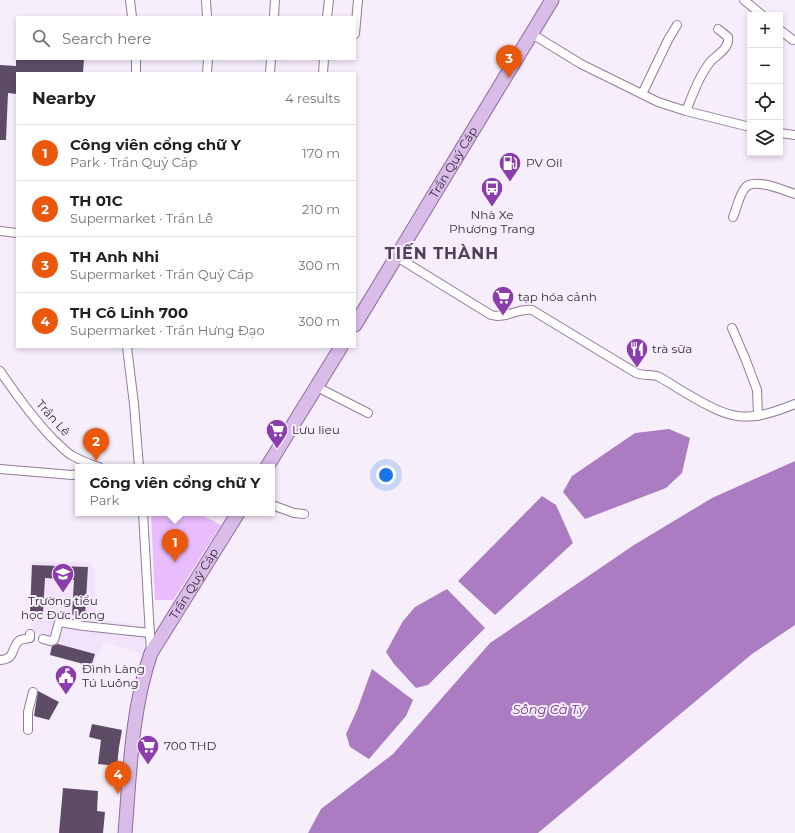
<!DOCTYPE html>
<html lang="en">
<head>
<meta charset="utf-8">
<style>
  body { margin:0; font-family:Montserrat,sans-serif; background:#f6f6f6; color:#202124 }
  .controls { position:absolute; right:12px; top:12px; display:grid; overflow:hidden; border-radius:0px; box-shadow:0 2px 6px #0003 }
  .controls button { width:36px; height:36px; display:grid; place-items:center; padding:0; border:0; border-bottom:1px solid #e0e0e0; background:#fff; color:#202124; font:20px sans-serif }
  .you { position:absolute; left:386px; top:475px; width:14px; height:14px; margin:-10px; border:3px solid #fff; border-radius:50%; background:#1a73e8; box-shadow:0 0 0 6px #1a73e833 }
  .badge { display:grid; place-items:center; width:26px; height:26px; border-radius:50%; background:#ea580c; color:#fff; font-size:13px; font-weight:700 }
  .pin { position:absolute; translate:-50% -33px; filter:drop-shadow(0 1px 2px #0008) }
  .pin::after { content:''; position:absolute; top:21px; width:14px; height:12px; background:inherit; clip-path:polygon(0 0,100% 0,50% 100%) }
  .popup { position:absolute; left:75px; top:464px; width:200px; height:52px; box-sizing:border-box; display:grid; place-content:center; border-radius:0px; background:#fff; filter:drop-shadow(0 1px 3px #0005); font-size:13px; white-space:nowrap; color:#757577 }
  .popup b { font-size:15px; color:#202124 }
  .popup::after { content:''; position:absolute; left:50%; top:100%; margin-left:-8px; border:8px solid transparent; border-top-color:#fff }
  .list { margin:0; padding:0; list-style:none }
  h2 { display:flex; justify-content:space-between; align-items:center; height:52px; margin:0; padding:0 16px; font-size:17px }
  h2 small { font-size:13px; font-weight:400; color:#757577 }
  .list li { display:grid; grid-template-columns:26px 1fr auto; gap:12px; align-items:center; box-sizing:border-box; height:56px; padding:0 16px; border-top:1px solid #e0e0e0 }
  .list b { display:block; font-size:15px; white-space:nowrap }
  .list p { margin:0; font-size:13px; white-space:nowrap; color:#757577 }
  .list em { font-size:13px; font-style:normal; color:#757577 }
  .icon { flex:none; width:22px; height:22px; fill:none; stroke:currentColor; stroke-width:2; stroke-linecap:round; stroke-linejoin:round }
  .map { position:relative; flex:none; width:795px; height:833px; overflow:hidden }
  .search { position:absolute; background:#fff; box-shadow:0 2px 6px #0003; left:16px; top:16px; width:340px; height:44px; display:flex; align-items:center; gap:10px; box-sizing:border-box; padding:0 14px; border-radius:0px; color:#757577; font-size:15px }
  .panel { position:absolute; background:#fff; box-shadow:0 2px 6px #0003; left:16px; top:72px; width:340px; height:276px; border-radius:0px }
  .map>svg:first-child { display:block }
  .built { fill:#f2e3fa }
  .green { fill:#e9bcfe }
  .water { fill:#ab7cc1 }
  .building { fill:#5e4c67 }
  .lines { fill:none; stroke-linecap:round; stroke-linejoin:round }
  .minor-casing { stroke:#907c99; stroke-width:10 }
  .primary-casing { stroke:#906ca0; stroke-width:15 }
  .minor { stroke:#fff; stroke-width:8 }
  .primary { stroke:#dabce8; stroke-width:13 }
  .labels { text-anchor:middle; stroke-width:4; stroke-linejoin:round; paint-order:stroke }
  .street-label { font-size:12px; fill:#352c39; stroke:#f6eefb }
  .poi-label { font-size:12px; fill:#352c39; stroke:#f6eefb; text-anchor:start }
  .water-label { font-size:13px; font-style:italic; fill:#72388b; stroke:#f6eefb }
  .district-label { font-size:16px; font-weight:bold; letter-spacing:1px; fill:#503f59; stroke:#f6eefb }
</style>
</head>
<body>
<div class="map">
<svg width="795" height="833" viewBox="0 0 795 833">
  <rect width="100%" height="100%" fill="#f6eefb"/>
  <polygon class="built" points="33,562 90,562 95,570 96,619 146,626 144,655 104,642 92,668 49,655 50,639 31,632 30,566"/>
  <polygon class="green" points="151,513 198,513 221,525 173,600 155,600"/>
  <g class="water">
    <polygon points="669,429 690,438 682,473 666,488 585,519 563,492 572,476 635,433"/>
    <polygon points="795,461 795,625 752,654 538,833 308,833 321,809 393,754 490,643 634,545 712,498"/>
    <polygon points="542,496 556,505 573,543 495,615 458,581"/>
    <polygon points="447,589 485,628 428,685 416,688 394,664 386,652 403,621 415,607"/>
    <polygon points="372,669 413,700 406,716 369,759 350,747 346,734 357,710"/>
  </g>
  <g class="building">
    <polygon points="16,59 84,59 83,73 17,73 17,94 8,93 6,140 0,140 0,65 16,66"/>
    <polygon points="32,565 88,567 85,616 72,615 74,580 45,578 43,612 30,611"/>
    <polygon points="58,644 95,654 91,666 50,655 52,646"/>
    <polygon points="38,691 59,702 49,720 34,716"/>
    <polygon points="92,724 122,730 119,747 117,766 98,764 101,740 89,737"/>
    <polygon points="63,788 98,791 97,811 105,812 103,833 59,833"/>
  </g>
  <g class="lines">
    <g class="minor-casing">
      <g id="minor">
        <polyline points="130,0 132,17"/>
        <polyline points="206,0 207,17"/>
        <polyline points="744,0 762,15"/>
        <polyline points="274,17 275,0"/>
        <polyline points="327,17 329,0"/>
        <polyline points="780,30 793,40"/>
        <polyline points="355,34 358,0"/>
        <polyline points="532,34 581,64 658,102 686,111 750,127"/>
        <polyline points="136,73 136,59"/>
        <polyline points="207,73 208,59"/>
        <polyline points="270,73 271,59"/>
        <polyline points="323,73 324,59"/>
        <polyline points="642,94 668,40 677,25"/>
        <path d="M 686,111 C 693,94 699,76 711,61 C 718,54 730,48 728,37 L 718,29"/>
        <polyline points="780,133 795,135"/>
        <path d="M 733,217 C 737,208 739,195 745,188 C 753,177 783,190 795,194"/>
        <polyline points="0,231 17,233"/>
        <path d="M 397,257 L 491,315 C 506,319 518,308 532,310 L 636,373 C 643,376 650,374 657,376 C 666,380 675,387 684,392 C 730,419 743,425 795,404"/>
        <polyline points="732,328 745,358 757,390 758,416"/>
        <polyline points="127,347 134,404 139,467"/>
        <path d="M 0,371 C 17,396 34,420 55,441 C 60,445 65,451 71,455 C 80,460 90,464 99,467"/>
        <polyline points="317,387 368,413"/>
        <polyline points="0,469 72,475 78,474"/>
        <polyline points="272,505 294,513 304,514"/>
        <polyline points="143,513 151,653"/>
        <polyline points="43,639 50,641 54,640 59,622 84,626 150,633"/>
        <path d="M 0,660 C 17,659 10,647 20,640 C 22,639 27,639 30,638 L 30,634"/>
        <polyline points="28,730 28,712 33,692"/>
      </g>
    </g>
    <g class="primary-casing">
      <g id="primary">
        <path id="s1" d="M 355,325 L 552,0"/>
        <polyline points="267,467 341,347"/>
        <path id="s2" d="M 125,833 C 130,773 131,711 151,653 L 238,513"/>
      </g>
    </g>
    <use href="#minor" class="minor"/>
    <use href="#primary" class="primary"/>
  </g>
  <defs>
    <g id="fuel-pin" transform="scale(1.15)"><path d="M0 17L-7.5 6A9.5 9.5 0 1 1 7.5 6Z" fill="#8c3dad" stroke="#f6eefb"/><path d="M-5.5-6h7V0h2V4h1.3V-2.5L3-4.5l.8-.8L6-3V5H2.5V1h-1V6h-7ZM-4.2-4.7v3.2H.2V-4.7Z" fill="#fff"/></g>
    <g id="bus-pin" transform="scale(1.15)"><path d="M0 17L-7.5 6A9.5 9.5 0 1 1 7.5 6Z" fill="#8c3dad" stroke="#f6eefb"/><path d="M-5-6H5V4H4V6H2V4H-2V6H-4V4H-5ZM-3.5-4V0h7V-4ZM-3.5 1.2v1.5H-2V1.2ZM2 1.2v1.5H3.5V1.2Z" fill="#fff"/></g>
    <g id="supermarket-pin" transform="scale(1.15)"><path d="M0 17L-7.5 6A9.5 9.5 0 1 1 7.5 6Z" fill="#8c3dad" stroke="#f6eefb"/><path d="M-6-5.5h2.5l.6 2H6L4.5 2H-2.5L-4.4-4H-6ZM-1.5 3.2a1.3 1.3 0 1 0 .1 0ZM3 3.2a1.3 1.3 0 1 0 .1 0Z" fill="#fff"/></g>
    <g id="restaurant-pin" transform="scale(1.15)"><path d="M0 17L-7.5 6A9.5 9.5 0 1 1 7.5 6Z" fill="#8c3dad" stroke="#f6eefb"/><path d="M-5-6h1v4h1v-4h1v4h1v-4h1v5L-1.5 .5V6h-2V.5L-5-1ZM5-6V6H3V1.5H1.5Q1.5-4 5-6Z" fill="#fff"/></g>
    <g id="school-pin" transform="scale(1.15)"><path d="M0 17L-7.5 6A9.5 9.5 0 1 1 7.5 6Z" fill="#8c3dad" stroke="#f6eefb"/><path d="M0-5L7-2L0 1L-7-2ZM-4 1L0 2.5L4 1V4Q0 6-4 4Z" fill="#fff"/></g>
    <g id="civic-pin" transform="scale(1.15)"><path d="M0 17L-7.5 6A9.5 9.5 0 1 1 7.5 6Z" fill="#8c3dad" stroke="#f6eefb"/><path d="M-.6-6.5H3V-4.5H.6V-3L4-1V1h2V6H-6V1h2V-1L-.6-3ZM-1.2 2.5V6h2.4V2.5Z" fill="#fff"/></g>
  </defs>
  <g fill-rule="evenodd">
    <use href="#fuel-pin" x="510" y="163"/>
    <use href="#bus-pin" x="492" y="188"/>
    <use href="#supermarket-pin" x="503" y="297"/>
    <use href="#restaurant-pin" x="637" y="349"/>
    <use href="#supermarket-pin" x="277" y="430"/>
    <use href="#school-pin" x="63" y="574"/>
    <use href="#civic-pin" x="66" y="676"/>
    <use href="#supermarket-pin" x="148" y="746"/>
  </g>
  <g class="labels">
    <g class="street-label">
      <text dy="4" stroke="none"><textPath href="#s1" startOffset="190">Trần Quý Cáp</textPath></text>
      <text transform="translate(53 418) rotate(48)" y="4">Trần Lê</text>
      <text dy="4" stroke="none"><textPath href="#s2" startOffset="264">Trần Quý Cáp</textPath></text>
    </g>
    <g class="poi-label">
      <text x="526" y="167">PV Oil</text>
      <text x="492" y="219" text-anchor="middle">Nhà Xe<tspan x="492" dy="14">Phương Trang</tspan></text>
      <text x="518" y="301">tạp hóa cảnh</text>
      <text x="652" y="353">trà sữa</text>
      <text x="292" y="434">Lưu lieu</text>
      <text x="63" y="605" text-anchor="middle">Trường tiểu<tspan x="63" dy="14">học Đức Long</tspan></text>
      <text x="82" y="673">Đình Làng<tspan x="82" dy="14">Tú Luông</tspan></text>
      <text x="164" y="750">700 THD</text>
    </g>
    <g class="water-label">
      <text x="549" y="714">Sông Cà Ty</text>
    </g>
    <g class="district-label">
      <text x="442" y="259">TIẾN THÀNH</text>
    </g>
  </g>
</svg>
<div class="controls">
<button>+</button>
<button>−</button>
<button><svg class="icon" aria-label="locate" viewBox="0 0 24 24"><circle cx="12" cy="12" r="6"/><path d="M12 2v4M12 18v4M2 12h4M18 12h4"/></svg></button>
<button><svg class="icon" aria-label="layers" viewBox="0 0 24 24"><path d="M12 4l9 5-9 5-9-5zM3 14l9 5 9-5"/></svg></button>
</div>
<div class="you"></div>
<div class="pin badge" style="left:175px;top:562px">1</div>
<div class="popup"><b>Công viên cổng chữ Y</b>Park</div>
<div class="pin badge" style="left:96px;top:461px">2</div>
<div class="pin badge" style="left:509px;top:78px">3</div>
<div class="pin badge" style="left:118px;top:794px">4</div>
<div class="search"><svg class="icon" aria-label="search" viewBox="0 0 24 24"><circle cx="10" cy="10" r="6"/><path d="M15 15l6 6"/></svg>Search here</div>
<section class="panel">
<h2>Nearby<small>4 results</small></h2>
<ul class="list">
<li><span class="badge">1</span><div><b>Công viên cổng chữ Y</b><p>Park · Trần Quý Cáp</p></div><em>170 m</em></li>
<li><span class="badge">2</span><div><b>TH 01C</b><p>Supermarket · Trần Lê</p></div><em>210 m</em></li>
<li><span class="badge">3</span><div><b>TH Anh Nhi</b><p>Supermarket · Trần Quý Cáp</p></div><em>300 m</em></li>
<li><span class="badge">4</span><div><b>TH Cô Linh 700</b><p>Supermarket · Trần Hưng Đạo</p></div><em>300 m</em></li>
</ul>
</section>
</div>
</body>
</html>
